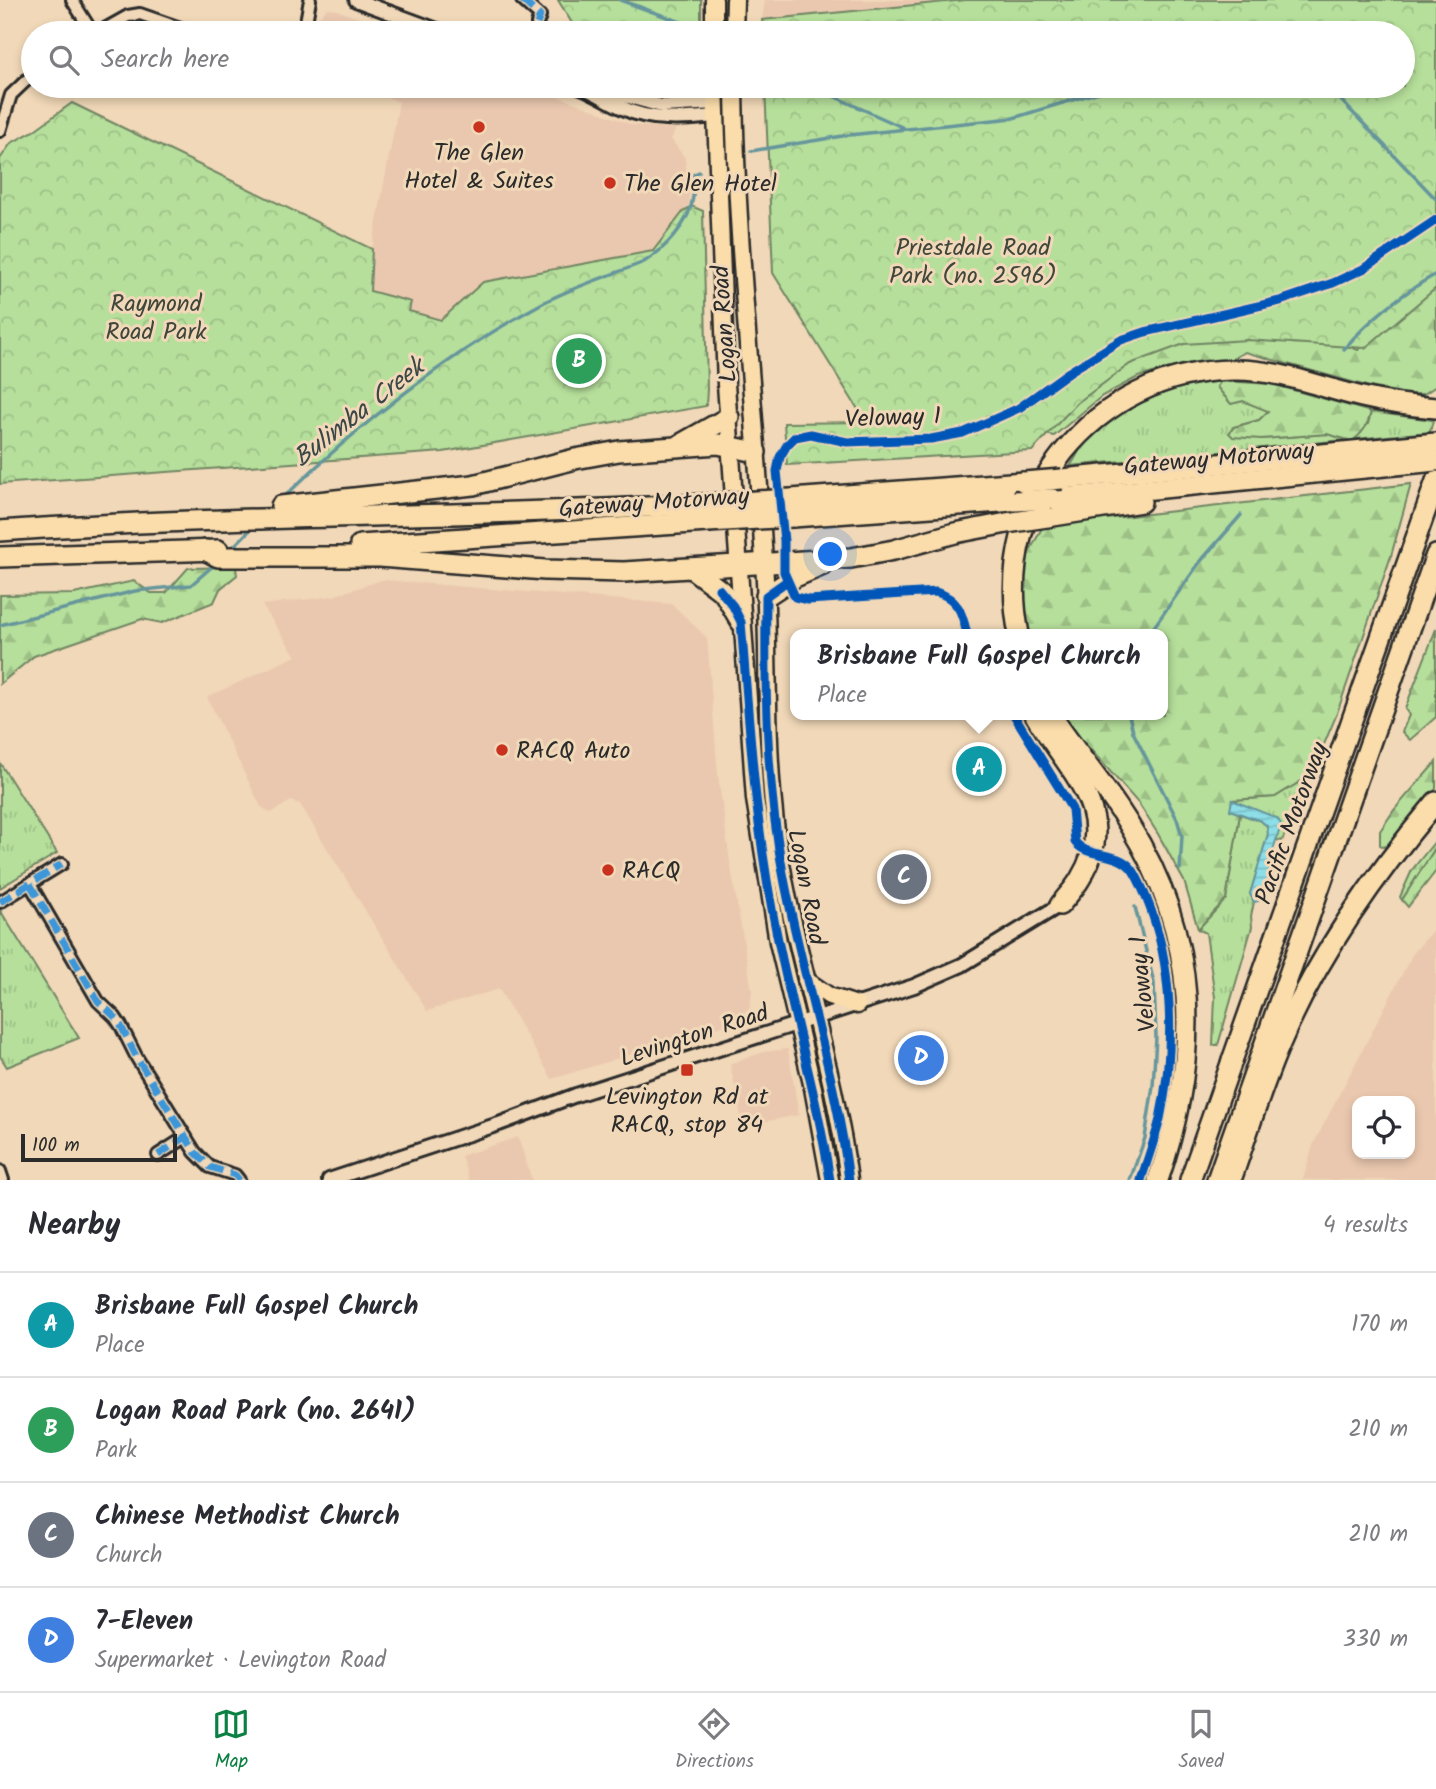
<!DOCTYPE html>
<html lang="en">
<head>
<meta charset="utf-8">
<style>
  body { margin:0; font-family:Kalam,sans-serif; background:#f7f7f7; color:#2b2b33 }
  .controls { position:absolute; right:21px; bottom:21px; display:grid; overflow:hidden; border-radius:14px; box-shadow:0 4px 10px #0003 }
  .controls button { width:63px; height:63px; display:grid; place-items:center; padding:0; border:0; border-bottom:2px solid #e1e1e2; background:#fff; color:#2b2b33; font:35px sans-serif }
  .scale { position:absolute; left:21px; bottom:18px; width:156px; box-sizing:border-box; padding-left:7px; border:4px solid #2b2b2b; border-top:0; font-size:19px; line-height:24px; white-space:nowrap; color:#2b2b2b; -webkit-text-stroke:5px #f1d8b8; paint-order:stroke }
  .you { position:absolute; left:831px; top:555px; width:24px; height:24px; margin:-18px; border:5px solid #fff; border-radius:50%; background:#1a73e8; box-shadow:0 0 0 10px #1a73e833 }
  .badge { display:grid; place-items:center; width:46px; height:46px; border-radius:50%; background:#0b8043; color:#fff; font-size:23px; font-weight:700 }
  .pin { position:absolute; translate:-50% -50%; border:4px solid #fff; box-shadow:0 2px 7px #0006 }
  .popup { position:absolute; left:790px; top:629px; width:378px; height:91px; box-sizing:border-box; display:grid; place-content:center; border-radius:14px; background:#fff; filter:drop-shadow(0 2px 5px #0005); font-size:23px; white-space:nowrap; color:#7c7c81 }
  .popup b { font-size:26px; color:#2b2b33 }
  .popup::after { content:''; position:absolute; left:50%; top:100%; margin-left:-14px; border:14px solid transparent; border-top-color:#fff }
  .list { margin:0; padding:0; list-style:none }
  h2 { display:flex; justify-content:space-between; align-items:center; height:91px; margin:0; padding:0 28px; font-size:30px }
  h2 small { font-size:23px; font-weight:400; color:#7c7c81 }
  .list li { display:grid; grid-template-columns:46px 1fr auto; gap:21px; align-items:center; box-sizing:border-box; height:105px; padding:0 28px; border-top:2px solid #e1e1e2 }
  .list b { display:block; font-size:26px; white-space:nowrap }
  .list p { margin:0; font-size:23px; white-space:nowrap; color:#7c7c81 }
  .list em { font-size:23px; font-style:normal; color:#7c7c81 }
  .icon { flex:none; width:38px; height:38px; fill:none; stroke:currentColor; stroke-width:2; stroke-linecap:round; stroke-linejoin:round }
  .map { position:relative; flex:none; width:1436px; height:1180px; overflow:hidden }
  .search { position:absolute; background:#fff; box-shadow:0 4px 10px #0003; left:21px; right:21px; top:21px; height:77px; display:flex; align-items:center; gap:18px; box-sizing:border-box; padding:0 24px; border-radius:38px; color:#7c7c81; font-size:26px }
  .sheet { height:511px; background:#fff }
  nav { display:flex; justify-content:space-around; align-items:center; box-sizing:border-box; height:98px; border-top:2px solid #e1e1e2; background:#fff; font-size:19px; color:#7c7c81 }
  nav a { display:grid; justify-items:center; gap:4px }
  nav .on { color:#0b8043 }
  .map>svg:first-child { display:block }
  .built { fill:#eac8af; fill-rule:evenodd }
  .grass { fill:url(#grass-tufts); stroke:#708563; stroke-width:2 }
  .forest { fill:url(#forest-firs); stroke:#708563; stroke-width:2 }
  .park { fill:url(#park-crowns); stroke:#708563; stroke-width:2 }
  .water { fill:url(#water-rules); stroke:#66969c; stroke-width:2 }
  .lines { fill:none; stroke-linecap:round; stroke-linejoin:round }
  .stream { stroke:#66969c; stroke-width:3.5 }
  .minor-casing { stroke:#2b2b2b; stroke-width:16 }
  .tertiary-casing { stroke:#2b2b2b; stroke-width:18 }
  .primary-casing { stroke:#2b2b2b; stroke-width:21 }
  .motorway-casing { stroke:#2b2b2b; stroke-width:24 }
  .minor { stroke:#f1d8b8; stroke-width:10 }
  .tertiary { stroke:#f1d8b8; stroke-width:12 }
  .primary { stroke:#fbddab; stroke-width:16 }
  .motorway { stroke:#fbddab; stroke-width:19 }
  .motorway-bridge-casing { stroke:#2b2b2b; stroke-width:24; stroke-linecap:butt }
  .motorway-bridge { stroke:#fbddab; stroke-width:19 }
  .quiet { stroke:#3c96d7; stroke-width:7; stroke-dasharray:14 7; stroke-linecap:butt }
  .cycleway-casing { stroke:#f1d8b8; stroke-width:13 }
  .cycleway { stroke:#0057b8; stroke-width:9 }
  .poi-dot { fill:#c8321e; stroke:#f1d8b8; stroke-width:2.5 }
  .labels { text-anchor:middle; stroke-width:6; stroke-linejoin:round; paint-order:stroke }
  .poi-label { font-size:24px; fill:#2b2b2b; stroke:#f1d8b8; text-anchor:start }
  .park-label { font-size:24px; fill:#40463c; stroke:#f1d8b8 }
  .street-label { font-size:24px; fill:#2b2b2b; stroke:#f1d8b8 }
  .water-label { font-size:26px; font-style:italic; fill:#3a4647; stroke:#f1d8b8 }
</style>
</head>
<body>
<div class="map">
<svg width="1436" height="1180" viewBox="0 0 1436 1180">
  <defs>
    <pattern id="grass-tufts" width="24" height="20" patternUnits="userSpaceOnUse" patternTransform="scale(1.75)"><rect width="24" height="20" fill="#b6df9b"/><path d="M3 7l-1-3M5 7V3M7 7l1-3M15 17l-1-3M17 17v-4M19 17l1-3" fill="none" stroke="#9dc086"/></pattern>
    <pattern id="forest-firs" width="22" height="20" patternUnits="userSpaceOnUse" patternTransform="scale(1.75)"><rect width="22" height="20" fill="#b6df9b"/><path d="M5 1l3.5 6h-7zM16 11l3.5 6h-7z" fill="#9dc086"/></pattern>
    <pattern id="park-crowns" width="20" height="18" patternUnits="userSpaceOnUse" patternTransform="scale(1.75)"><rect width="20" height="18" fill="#b6df9b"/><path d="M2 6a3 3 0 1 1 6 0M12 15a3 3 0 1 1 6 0" fill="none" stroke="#9dc086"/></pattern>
    <pattern id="water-rules" width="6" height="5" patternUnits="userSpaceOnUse" patternTransform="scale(1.75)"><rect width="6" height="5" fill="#8ddee8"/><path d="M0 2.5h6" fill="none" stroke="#7abfc7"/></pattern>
  </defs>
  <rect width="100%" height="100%" fill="#f1d8b8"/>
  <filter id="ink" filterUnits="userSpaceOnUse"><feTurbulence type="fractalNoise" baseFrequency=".0143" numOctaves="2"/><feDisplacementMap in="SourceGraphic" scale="14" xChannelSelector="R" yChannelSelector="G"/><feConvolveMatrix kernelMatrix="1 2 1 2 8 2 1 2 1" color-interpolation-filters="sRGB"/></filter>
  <g filter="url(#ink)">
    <g class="built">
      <polygon points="765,0 966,0 762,20"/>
      <polygon points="328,8 334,9 397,33 315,33 320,16"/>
      <polygon points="362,86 531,86 633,125 676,129 671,139 685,158 690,203 653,251 483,282 441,320 408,311 411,302 370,291 372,249 399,102"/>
      <polygon points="382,580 672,604 707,638 718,775 730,862 752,991 750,1008 732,1023 552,1079 499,989 427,1011 300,804 291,801 271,813 261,807 207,697 296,656 262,605 333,596"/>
      <path d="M 1436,926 L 1436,1180 L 1303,1180 L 1313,1145 L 1412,955 ZM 1357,1101 L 1410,1101 L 1410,1154 L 1357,1154 Z"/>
      <polygon points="788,1049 799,1115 743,1126 730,1064 764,1052"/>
      <polygon points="518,1137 532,1180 469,1180 461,1156"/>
    </g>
    <g class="grass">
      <path d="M 1221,381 L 1217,387 L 1231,404 L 1243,401 L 1269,411 L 1259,420 L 1234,427 L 1261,439 L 1327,434 L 1352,441 L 1368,424 L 1371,412 L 1433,420 L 1430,432 L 1070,466 C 1076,458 1079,450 1084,443 C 1088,437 1096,433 1101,428 C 1136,398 1176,386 1221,381 Z"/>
      <polygon points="0,763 57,853 0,888"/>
      <polygon points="1311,775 1282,841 1276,840 1281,825 1232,800 1275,797"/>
      <polygon points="1240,814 1261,821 1267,826 1268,834 1250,894 1254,902 1251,916 1252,927 1218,1045 1213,1045 1215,997 1206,933 1198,929 1226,899"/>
      <polygon points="1436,840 1436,847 1402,900 1400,897 1412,870"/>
      <polygon points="0,910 79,1038 7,1067 0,1056"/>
    </g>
    <g class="forest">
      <polygon points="1436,287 1436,386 1424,394 1407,394 1370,387 1245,352 1230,360 1186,364 1138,377 1102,396 1054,436 1039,433 1126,345 1301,326 1358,350 1382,327"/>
      <path d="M 1221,381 L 1272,384 L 1371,412 C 1368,425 1363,434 1352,441 L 1327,434 L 1261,439 L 1233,437 L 1229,433 L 1234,427 L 1259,420 L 1268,411 L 1243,401 L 1231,404 L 1217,387 Z"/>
      <polygon points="1411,484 1391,556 1336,716 1311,775 1275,797 1232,800 1231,810 1240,814 1226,899 1198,929 1184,881 1158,834 1139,804 1060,715 1163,715 1163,634 1028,634 1022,566 1043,526"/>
      <polygon points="236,567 237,575 220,589 214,602 162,623 142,619 34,656 0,684 0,595 74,594 134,581 151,593 166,593 188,568"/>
      <polygon points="1436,629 1436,717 1410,740 1402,732 1409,715 1405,709"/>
      <polygon points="1436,762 1436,789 1389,845 1384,847 1380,845 1380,831 1394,810"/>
      <polygon points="1436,847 1436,871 1408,907 1402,900"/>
    </g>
    <g class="park">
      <polygon points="558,0 701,0 701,33 578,33"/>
      <polygon points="966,0 1436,0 1436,288 1365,348 1247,340 1184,344 1130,364 1077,403 1032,451 787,465 784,423 866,422 773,273 765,86 1403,86 1403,33 763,33 762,20"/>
      <path d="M 630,86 L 699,86 L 692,94 C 669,96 651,95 630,86 Z"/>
      <polygon points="72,103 372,249 370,291 411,302 409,311 441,320 483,282 653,251 683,212 691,206 703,211 707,389 706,406 443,452 0,484 0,159 11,143 32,132"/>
    </g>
    <polygon class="water" points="1232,800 1277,818 1281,824 1268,867 1271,871 1262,900 1254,902 1250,894 1268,834 1267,826 1261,821 1230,810"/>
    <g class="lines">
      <g class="stream">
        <polyline points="620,0 700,29"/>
        <polyline points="811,86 904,128"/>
        <polyline points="1318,86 1333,92 1436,199"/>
        <polyline points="751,151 849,135 1013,118 1112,88 1130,86"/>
        <path d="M 1344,349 C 1369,320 1403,293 1436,274"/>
        <path d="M 283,498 C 357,426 449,354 539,305 C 572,287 610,276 644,262 C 665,249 690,223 693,197 C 694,189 692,182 694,174 L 699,172"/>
        <polyline points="231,549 255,525"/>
        <polyline points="0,625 135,591 191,585 215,564"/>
        <polyline points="1149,634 1200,562 1241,515"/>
        <polyline points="1129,715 1133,732 1177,819 1182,836 1180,869"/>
        <polyline points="1130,1180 1145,1138 1153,1086 1156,1037 1154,983 1135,907"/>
      </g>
      <g class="minor-casing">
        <g id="minor">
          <polyline points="72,0 92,32"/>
          <polyline points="522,0 540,16 537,24"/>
          <polyline points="91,33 103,30 128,16 140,14 195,33"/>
          <polyline points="304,33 310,0"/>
          <polyline points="0,131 11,95 33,74"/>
          <polyline points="30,884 98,1001 115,1017 121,1026 137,1058 195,1152 210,1167 235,1175 239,1180"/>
          <polyline points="0,902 62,864"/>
          <polyline points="158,1155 186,1137"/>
          <polyline points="0,1171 3,1180"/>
        </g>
      </g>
      <g class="tertiary-casing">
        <g id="tertiary">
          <polyline points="356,0 445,33"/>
          <path d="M 579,86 C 595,92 608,101 623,108 C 652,122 686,119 716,116"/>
          <polyline points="606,95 629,97 662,106 716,103"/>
          <polyline points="329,1180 499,1124 576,1095 914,986 962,965 1060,905"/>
        </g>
      </g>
      <g class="primary-casing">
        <g id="primary">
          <polyline points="714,0 714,33"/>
          <polyline points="734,33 735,0"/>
          <polyline points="715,86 726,384 755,799 778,942 813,1088 830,1180"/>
          <path d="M 734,86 C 736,245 755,403 764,562 C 770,654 764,746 777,838 C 794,954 834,1064 849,1180"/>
          <polyline points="806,980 829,996 857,1005"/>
        </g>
      </g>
      <g class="motorway-casing">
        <g id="motorway">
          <polyline points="681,444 729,417"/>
          <polyline points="1062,479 1436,443"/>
          <polyline points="791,499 1024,482"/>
          <polyline points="1052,499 1436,461"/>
          <polyline points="281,506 473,485 575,459 619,451 718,444 756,452"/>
          <polyline points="793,517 1014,501"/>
          <polyline points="1047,517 1141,502"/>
          <path d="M 0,531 C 235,514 472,518 707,504"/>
          <polyline points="360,545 708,522"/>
          <polyline points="205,550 218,557 380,557 545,570 624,572 851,558 894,550 955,533 1007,523"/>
          <polyline points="0,557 218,550"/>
          <polyline points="691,568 724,593 741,622"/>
          <polyline points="766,596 795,577 823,565"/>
          <path d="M 1019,634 C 991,499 1095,371 1233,370 C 1278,369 1319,387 1362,397 C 1387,403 1411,406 1436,408"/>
          <path d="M 1035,715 C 1066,769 1122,812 1080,879 C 1075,888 1067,896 1060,905"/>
          <path d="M 1051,715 C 1075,752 1105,785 1128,823 C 1200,937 1201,1056 1158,1180"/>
          <polyline points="1190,1180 1436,481"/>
          <polyline points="1217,1180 1436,555"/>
          <path d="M 1231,1180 C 1247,1135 1261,1088 1280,1044 C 1317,956 1375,875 1436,802"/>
        </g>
      </g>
      <use href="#minor" class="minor"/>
      <use href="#tertiary" class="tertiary"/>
      <use href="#primary" class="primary"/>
      <use href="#motorway" class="motorway"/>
      <g class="motorway-bridge-casing">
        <g id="motorway-bridge">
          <polyline points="1024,482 1062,479"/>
          <polyline points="1014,501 1052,499"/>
          <polyline points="707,504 791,499"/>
          <polyline points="708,522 793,517"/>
          <polyline points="1007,523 1047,517"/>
        </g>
      </g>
      <use href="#motorway-bridge" class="motorway-bridge"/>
      <g class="quiet">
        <polyline points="522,0 540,16 537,24"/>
        <polyline points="30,884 98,1001 115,1017 121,1026 137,1058 195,1152 210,1167 235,1175 239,1180"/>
        <polyline points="0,902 62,864"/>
        <polyline points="158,1155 186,1137"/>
      </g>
      <g class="cycleway-casing">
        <g id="cycleway">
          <path d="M 787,581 L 766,596 C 765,689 766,782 783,873 C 802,976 836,1076 849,1180"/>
          <path d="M 719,589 L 733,606 L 741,622 C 749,718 754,813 772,909 C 788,1000 816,1088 830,1180"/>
          <path d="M 967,634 C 962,613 959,599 936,592 L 808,600 L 795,597 L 784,572 L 784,541 L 777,471 L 780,457 L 787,445 L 795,437 L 811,434 L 847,442 L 931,439 L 963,433 L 1019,408 L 1069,372 L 1121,340 L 1145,332 L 1280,301 L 1333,283 L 1363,269 L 1436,220"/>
          <path d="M 1014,715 L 1072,809 L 1075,842 C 1088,859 1117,850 1132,869 C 1138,877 1142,888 1146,897 C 1174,965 1175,1048 1160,1119 C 1155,1139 1147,1160 1141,1180"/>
        </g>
      </g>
      <use href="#cycleway" class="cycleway"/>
    </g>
  </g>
  <g class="poi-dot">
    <circle cx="479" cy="127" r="7"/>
    <circle cx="610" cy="183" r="7"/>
    <circle cx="502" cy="750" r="7"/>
    <circle cx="608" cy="870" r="7"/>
    <rect x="680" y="1063" width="14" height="14" rx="3.5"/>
  </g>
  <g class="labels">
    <g class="poi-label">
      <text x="479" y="160" text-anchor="middle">The Glen<tspan x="479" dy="28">Hotel &amp; Suites</tspan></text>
      <text x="624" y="191">The Glen Hotel</text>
      <text x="516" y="758">RACQ Auto</text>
      <text x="622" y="878">RACQ</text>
      <text x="687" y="1104" text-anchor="middle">Levington Rd at<tspan x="687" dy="28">RACQ, stop 84</tspan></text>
    </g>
    <g class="park-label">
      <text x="973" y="255">Priestdale Road<tspan x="973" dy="28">Park (no. 2596)</tspan></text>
      <text x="156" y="311">Raymond<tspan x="156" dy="28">Road Park</tspan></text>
    </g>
    <g class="street-label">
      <text transform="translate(724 324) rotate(-94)" y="8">Logan Road</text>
      <text transform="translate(893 417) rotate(-2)" y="8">Veloway 1</text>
      <text transform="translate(1219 458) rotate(-5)" y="8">Gateway Motorway</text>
      <text transform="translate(654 502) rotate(-4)" y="8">Gateway Motorway</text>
      <text transform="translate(1291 823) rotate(-70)" y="8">Pacific Motorway</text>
      <text transform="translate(807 887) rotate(79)" y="8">Logan Road</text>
      <text transform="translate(1142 984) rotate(-96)" y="8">Veloway 1</text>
      <text transform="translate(694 1035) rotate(-18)" y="8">Levington Road</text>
    </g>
    <g class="water-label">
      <text transform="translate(358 412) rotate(-38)" y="9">Bulimba Creek</text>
    </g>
  </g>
</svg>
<div class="controls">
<button><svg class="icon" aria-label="locate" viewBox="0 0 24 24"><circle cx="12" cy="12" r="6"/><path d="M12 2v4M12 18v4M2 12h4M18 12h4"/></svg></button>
</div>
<div class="scale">100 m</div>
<div class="you"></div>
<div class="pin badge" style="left:979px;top:769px;background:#0f9aa8">A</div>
<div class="popup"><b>Brisbane Full Gospel Church</b>Place</div>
<div class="pin badge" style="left:579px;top:361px;background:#2e9e5b">B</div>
<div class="pin badge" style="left:904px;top:877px;background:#6b7280">C</div>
<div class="pin badge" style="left:921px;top:1058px;background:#3f7fe0">D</div>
<div class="search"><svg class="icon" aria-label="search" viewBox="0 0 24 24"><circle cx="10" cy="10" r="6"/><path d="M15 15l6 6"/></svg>Search here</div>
</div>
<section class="sheet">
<h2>Nearby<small>4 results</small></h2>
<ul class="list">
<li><span class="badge" style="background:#0f9aa8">A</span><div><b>Brisbane Full Gospel Church</b><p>Place</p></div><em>170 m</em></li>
<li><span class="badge" style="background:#2e9e5b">B</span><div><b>Logan Road Park (no. 2641)</b><p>Park</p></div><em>210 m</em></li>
<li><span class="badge" style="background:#6b7280">C</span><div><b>Chinese Methodist Church</b><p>Church</p></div><em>210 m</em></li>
<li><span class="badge" style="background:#3f7fe0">D</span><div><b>7-Eleven</b><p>Supermarket · Levington Road</p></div><em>330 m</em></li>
</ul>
</section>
<nav>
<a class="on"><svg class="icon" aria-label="map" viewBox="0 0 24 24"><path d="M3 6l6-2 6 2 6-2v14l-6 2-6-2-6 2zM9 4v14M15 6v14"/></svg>Map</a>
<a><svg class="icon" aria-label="directions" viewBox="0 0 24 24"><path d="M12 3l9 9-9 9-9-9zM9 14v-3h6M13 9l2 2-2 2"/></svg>Directions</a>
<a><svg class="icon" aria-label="saved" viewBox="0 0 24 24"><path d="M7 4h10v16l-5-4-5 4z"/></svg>Saved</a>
</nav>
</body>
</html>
